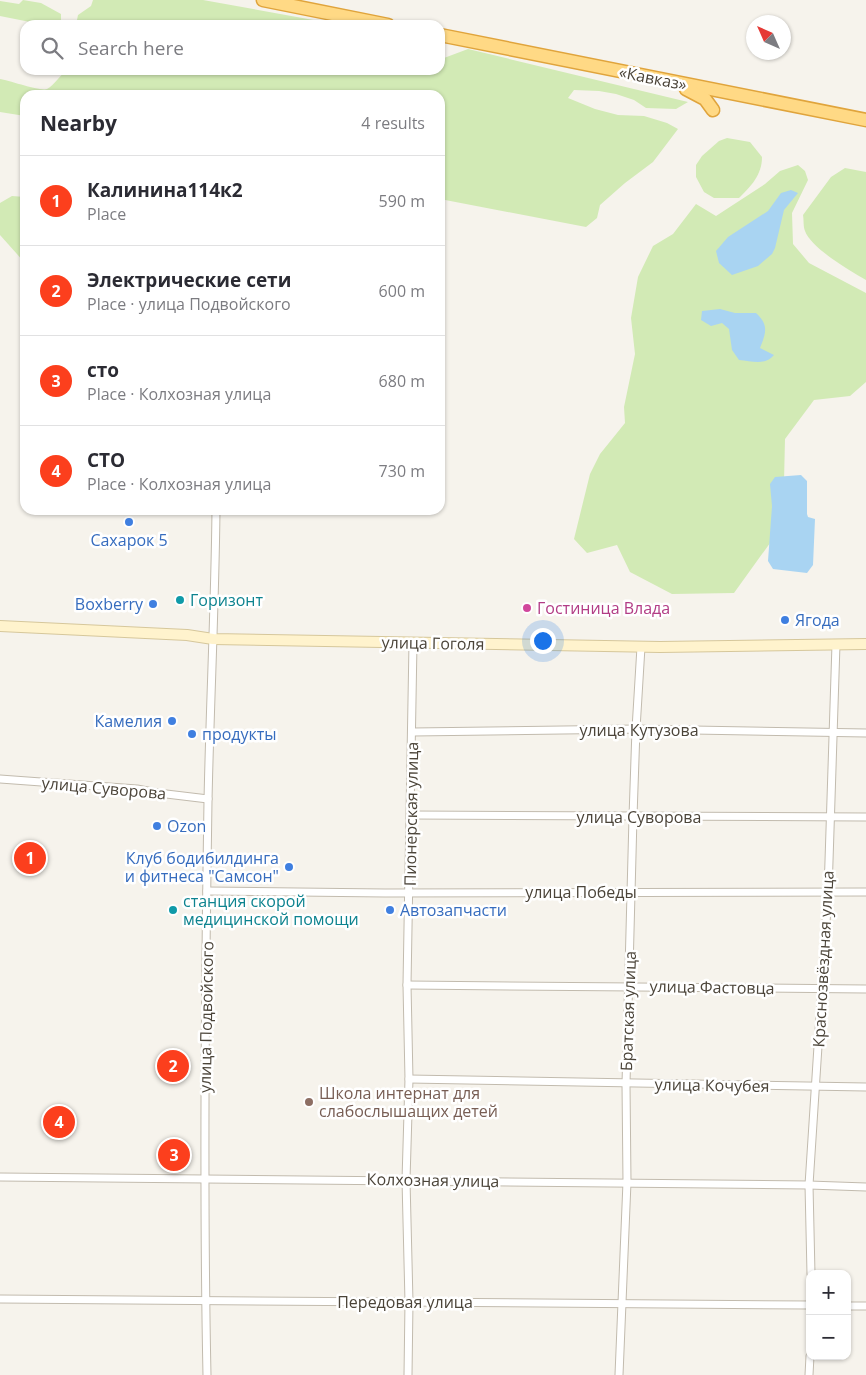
<!DOCTYPE html>
<html lang="en">
<head>
<meta charset="utf-8">
<style>
  body { margin:0; font-family:"Open Sans",sans-serif; background:#f7f7f7; color:#2b2b33 }
  .controls { position:absolute; right:15px; bottom:15px; display:grid; overflow:hidden; border-radius:10px; box-shadow:0 1px 4px #0004 }
  .controls button { width:45px; height:45px; display:grid; place-items:center; padding:0; border:0; border-bottom:1px solid #e1e1e2; background:#fff; color:#2b2b33; font:25px sans-serif }
  .compass { position:absolute; left:746px; top:15px; width:45px; height:45px; border-radius:50%; background:#fff; box-shadow:0 1px 4px #0004; rotate:315deg }
  .you { position:absolute; left:542px; top:640px; width:18px; height:18px; margin:-12px; border:4px solid #fff; border-radius:50%; background:#1a73e8; box-shadow:0 0 0 8px #1a73e833 }
  .badge { display:grid; place-items:center; width:32px; height:32px; border-radius:50%; background:#fc3f1d; color:#fff; font-size:16px; font-weight:700 }
  .pin { position:absolute; translate:-50% -50%; border:2px solid #fff; box-shadow:0 1px 5px #0006 }
  .list { margin:0; padding:0; list-style:none }
  h2 { display:flex; justify-content:space-between; align-items:center; height:65px; margin:0; padding:0 20px; font-size:21px }
  h2 small { font-size:16px; font-weight:400; color:#7c7c81 }
  .list li { display:grid; grid-template-columns:32px 1fr auto; gap:15px; align-items:center; box-sizing:border-box; height:90px; padding:0 20px; border-top:1px solid #e1e1e2 }
  .list b { display:block; font-size:19px; white-space:nowrap }
  .list p { margin:0; font-size:16px; white-space:nowrap; color:#7c7c81 }
  .list em { font-size:16px; font-style:normal; color:#7c7c81 }
  .icon { flex:none; width:28px; height:28px; fill:none; stroke:currentColor; stroke-width:2; stroke-linecap:round; stroke-linejoin:round }
  .map { position:relative; flex:none; width:866px; height:1375px; overflow:hidden }
  .search { position:absolute; background:#fff; box-shadow:0 1px 4px #0004; left:20px; top:20px; width:425px; height:55px; display:flex; align-items:center; gap:12px; box-sizing:border-box; padding:0 18px; border-radius:15px; color:#7c7c81; font-size:19px }
  .panel { position:absolute; background:#fff; box-shadow:0 1px 4px #0004; left:20px; top:90px; width:425px; height:425px; border-radius:15px }
  .map>svg:first-child { display:block }
  .green { fill:#d2eab5 }
  .water { fill:#a9d4f2 }
  .lines { fill:none; stroke-linecap:round; stroke-linejoin:round }
  .minor-casing { stroke:#c2bbae; stroke-width:9 }
  .secondary-casing { stroke:#d6c79b; stroke-width:12 }
  .trunk-casing { stroke:#e0a43c; stroke-width:15 }
  .minor { stroke:#fff; stroke-width:7 }
  .secondary { stroke:#fff3cd; stroke-width:10 }
  .trunk { stroke:#ffd985; stroke-width:12 }
  .shop-dot { fill:#3f7fe0; stroke:#fff; stroke-width:2 }
  .culture-dot { fill:#0f9aa8; stroke:#fff; stroke-width:2 }
  .hotel-dot { fill:#d1479c; stroke:#fff; stroke-width:2 }
  .education-dot { fill:#8d6e63; stroke:#fff; stroke-width:2 }
  .labels { text-anchor:middle; stroke-width:5; stroke-linejoin:round; paint-order:stroke }
  .street-label { font-size:16px; fill:#4b4439; stroke:#fff }
  .shop-label { font-size:16px; fill:#366cbe; stroke:#fff; text-anchor:start }
  .culture-label { font-size:16px; fill:#0d838f; stroke:#fff; text-anchor:start }
  .hotel-label { font-size:16px; fill:#b23c85; stroke:#fff; text-anchor:start }
  .education-label { font-size:16px; fill:#785e54; stroke:#fff; text-anchor:start }
</style>
</head>
<body>
<div class="map">
<svg width="866" height="1375" viewBox="0 0 866 1375">
  <rect width="100%" height="100%" fill="#f6f3ec"/>
  <g class="green">
    <polygon points="23,0 41,3 61,14 61,25 45,25 0,16 0,1 19,4"/>
    <polygon points="93,0 203,0 341,25 76,25 78,15 91,6"/>
    <path d="M 468,49 L 688,102 L 676,109 L 646,108 L 634,100 L 616,94 L 599,91 L 574,90 L 568,98 L 595,109 L 618,115 L 644,116 L 667,123 L 678,129 L 653,162 L 625,183 L 600,205 L 597,218 L 586,227 L 440,199 L 440,95 L 25,95 L 25,116 L 0,112 L 0,79 C 8,80 42,92 47,89 C 55,85 59,75 68,70 L 440,70 L 440,58 L 444,58 Z"/>
    <path d="M 727,138 L 750,142 L 762,157 C 762,175 751,186 739,198 L 714,198 L 704,192 L 696,177 L 696,165 L 702,156 L 719,141 Z"/>
    <polygon points="798,165 805,171 808,180 792,213 793,244 809,263 866,293 866,382 850,396 814,400 785,439 783,525 734,593 672,594 630,572 617,545 587,553 574,539 590,474 600,454 625,423 624,407 635,354 631,318 638,277 653,246 673,234 696,204 716,216 765,184 780,171"/>
    <path d="M 845,168 L 866,172 L 866,280 C 850,271 811,248 805,231 C 803,226 804,220 803,215 L 831,177 Z"/>
    <polygon points="12,196 25,197 25,263 0,235 0,203"/>
  </g>
  <g class="water">
    <polygon points="791,190 798,193 784,210 775,248 772,254 758,266 732,275 719,263 716,251 728,237 768,211 781,193"/>
    <path d="M 720,309 L 735,313 L 756,313 C 769,325 766,333 760,348 L 774,355 C 765,366 752,361 739,360 L 732,350 L 729,329 L 722,323 L 711,326 L 701,320 L 702,311 Z"/>
    <polygon points="801,475 807,481 807,514 808,517 815,519 813,565 807,573 773,569 768,561 772,506 770,484 775,477"/>
  </g>
  <g class="lines">
    <g class="minor-casing">
      <g id="minor">
        <polyline points="413,732 636,729 866,733"/>
        <polyline points="0,779 137,789 158,793 208,799"/>
        <polyline points="411,815 866,817"/>
        <polyline points="207,891 385,893 866,892"/>
        <polyline points="407,985 866,989"/>
        <polyline points="409,1079 866,1087"/>
        <polyline points="0,1177 809,1185 866,1187"/>
        <polyline points="811,1274 809,1185 828,892 836,644"/>
        <polyline points="0,1299 810,1305"/>
        <polyline points="847,1306 866,1306"/>
        <path d="M 207,1375 C 203,1184 205,992 208,801 C 210,704 215,607 216,510"/>
        <polyline points="408,1375 409,1302 406,1180 409,1079 407,985 413,643"/>
        <polyline points="619,1375 627,1182 626,1084 633,817 636,729 641,647"/>
        <polyline points="809,1375 810,1356"/>
      </g>
    </g>
    <g class="secondary-casing">
      <polyline id="secondary" points="0,626 187,635 213,639 660,647 866,644"/>
    </g>
    <g class="trunk-casing">
      <g id="trunk">
        <polyline points="263,0 388,25"/>
        <polyline points="440,35 866,120"/>
        <polyline points="686,89 705,99 713,110"/>
      </g>
    </g>
    <use href="#minor" class="minor"/>
    <use href="#secondary" class="secondary"/>
    <use href="#trunk" class="trunk"/>
  </g>
  <g class="shop-dot">
    <circle cx="129" cy="522" r="5"/>
    <circle cx="153" cy="604" r="5"/>
    <circle cx="785" cy="620" r="5"/>
    <circle cx="172" cy="721" r="5"/>
    <circle cx="192" cy="734" r="5"/>
    <circle cx="157" cy="826" r="5"/>
    <circle cx="289" cy="867" r="5"/>
    <circle cx="390" cy="910" r="5"/>
  </g>
  <g class="culture-dot">
    <circle cx="180" cy="600" r="5"/>
    <circle cx="173" cy="910" r="5"/>
  </g>
  <circle class="hotel-dot" cx="527" cy="608" r="5"/>
  <circle class="education-dot" cx="309" cy="1102" r="5"/>
  <g class="labels">
    <g class="street-label">
      <text transform="translate(653 78) rotate(11)" y="6">«Кавказ»</text>
      <text transform="translate(433 643) rotate(1)" y="6">улица Гоголя</text>
      <text x="639" y="736">улица Кутузова</text>
      <text transform="translate(104 788) rotate(5)" y="6">улица Суворова</text>
      <text transform="translate(411 814) rotate(-89)" y="6">Пионерская улица</text>
      <text x="639" y="823">улица Суворова</text>
      <text x="581" y="898">улица Победы</text>
      <text transform="translate(823 959) rotate(-87)" y="6">Краснозвёздная улица</text>
      <text transform="translate(712 987) rotate(1)" y="6">улица Фастовца</text>
      <text transform="translate(628 1011) rotate(-88)" y="6">Братская улица</text>
      <text transform="translate(206 1017) rotate(-89)" y="6">улица Подвойского</text>
      <text transform="translate(712 1085) rotate(1)" y="6">улица Кочубея</text>
      <text transform="translate(433 1180) rotate(1)" y="6">Колхозная улица</text>
      <text x="405" y="1308">Передовая улица</text>
    </g>
    <g class="shop-label">
      <text x="129" y="546" text-anchor="middle">Сахарок 5</text>
      <text x="143" y="610" text-anchor="end">Boxberry</text>
      <text x="795" y="626">Ягода</text>
      <text x="162" y="727" text-anchor="end">Камелия</text>
      <text x="202" y="740">продукты</text>
      <text x="167" y="832">Ozon</text>
      <text x="279" y="864" text-anchor="end">Клуб бодибилдинга<tspan x="279" dy="18">и фитнеса "Самсон"</tspan></text>
      <text x="400" y="916">Автозапчасти</text>
    </g>
    <g class="culture-label">
      <text x="190" y="606">Горизонт</text>
      <text x="183" y="907">станция скорой<tspan x="183" dy="18">медицинской помощи</tspan></text>
    </g>
    <g class="hotel-label">
      <text x="537" y="614">Гостиница Влада</text>
    </g>
    <g class="education-label">
      <text x="319" y="1099">Школа интернат для<tspan x="319" dy="18">слабослышащих детей</tspan></text>
    </g>
  </g>
</svg>
<div class="controls">
<button>+</button>
<button>−</button>
</div>
<svg class="compass" viewBox="-18 -18 36 36"><path d="M0-13l5 13h-10z" fill="#e53935"/><path d="M0 13l5-13h-10z" fill="#7c7c81"/></svg>
<div class="you"></div>
<div class="pin badge" style="left:30px;top:858px">1</div>
<div class="pin badge" style="left:173px;top:1066px">2</div>
<div class="pin badge" style="left:174px;top:1155px">3</div>
<div class="pin badge" style="left:59px;top:1122px">4</div>
<div class="search"><svg class="icon" aria-label="search" viewBox="0 0 24 24"><circle cx="10" cy="10" r="6"/><path d="M15 15l6 6"/></svg>Search here</div>
<section class="panel">
<h2>Nearby<small>4 results</small></h2>
<ul class="list">
<li><span class="badge">1</span><div><b>Калинина114к2</b><p>Place</p></div><em>590 m</em></li>
<li><span class="badge">2</span><div><b>Электрические сети</b><p>Place · улица Подвойского</p></div><em>600 m</em></li>
<li><span class="badge">3</span><div><b>сто</b><p>Place · Колхозная улица</p></div><em>680 m</em></li>
<li><span class="badge">4</span><div><b>СТО</b><p>Place · Колхозная улица</p></div><em>730 m</em></li>
</ul>
</section>
</div>
</body>
</html>
